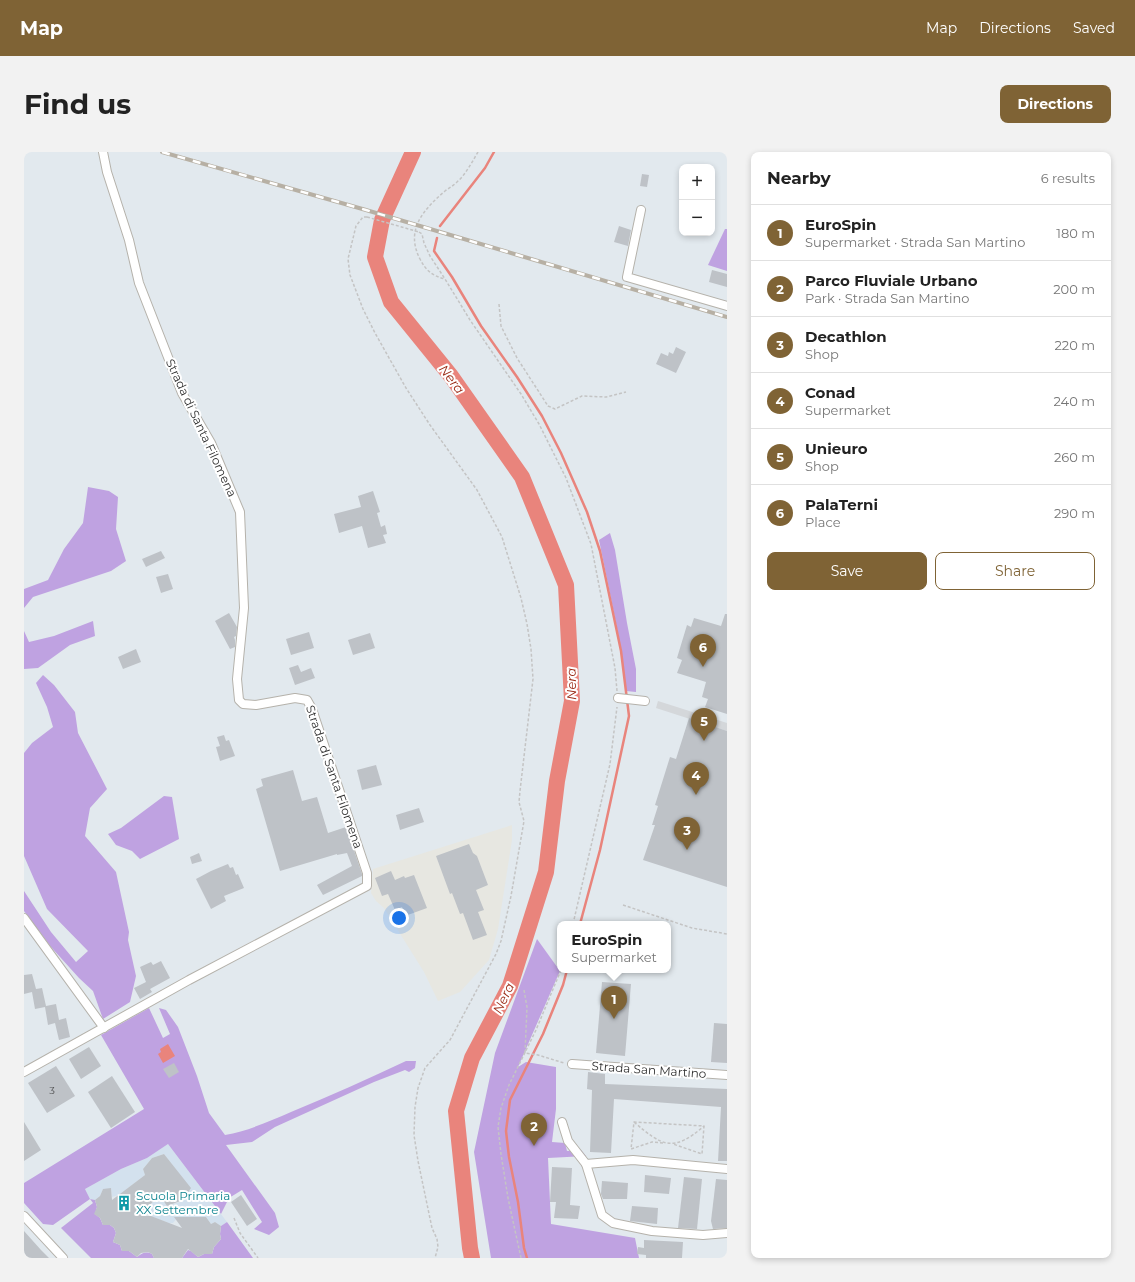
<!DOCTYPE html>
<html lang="en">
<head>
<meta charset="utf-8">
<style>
  body { margin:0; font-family:Montserrat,sans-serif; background:#f2f2f2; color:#222 }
  .controls { position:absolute; right:12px; top:12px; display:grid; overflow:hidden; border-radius:8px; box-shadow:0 2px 6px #0003 }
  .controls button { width:36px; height:36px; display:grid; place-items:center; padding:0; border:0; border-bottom:1px solid #e0e0e0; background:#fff; color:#222; font:20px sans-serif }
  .you { position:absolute; left:375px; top:766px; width:14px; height:14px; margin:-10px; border:3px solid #fff; border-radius:50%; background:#1a73e8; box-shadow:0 0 0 6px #1a73e833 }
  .badge { display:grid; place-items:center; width:26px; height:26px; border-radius:50%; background:#7f6335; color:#fff; font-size:13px; font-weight:700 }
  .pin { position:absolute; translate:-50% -33px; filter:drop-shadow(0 1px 2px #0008) }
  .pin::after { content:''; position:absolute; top:21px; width:14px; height:12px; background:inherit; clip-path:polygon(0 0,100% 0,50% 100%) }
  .popup { position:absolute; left:533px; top:769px; width:114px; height:52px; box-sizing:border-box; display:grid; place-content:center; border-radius:8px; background:#fff; filter:drop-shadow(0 1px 3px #0005); font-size:13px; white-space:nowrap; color:#767676 }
  .popup b { font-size:15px; color:#222 }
  .popup::after { content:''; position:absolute; left:50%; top:100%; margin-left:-8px; border:8px solid transparent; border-top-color:#fff }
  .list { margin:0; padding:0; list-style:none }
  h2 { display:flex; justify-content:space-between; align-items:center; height:52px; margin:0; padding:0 16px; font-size:17px }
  h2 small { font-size:13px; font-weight:400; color:#767676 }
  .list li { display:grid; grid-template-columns:26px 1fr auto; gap:12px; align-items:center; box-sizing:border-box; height:56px; padding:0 16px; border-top:1px solid #e0e0e0 }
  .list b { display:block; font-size:15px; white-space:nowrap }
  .list p { margin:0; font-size:13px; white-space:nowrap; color:#767676 }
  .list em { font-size:13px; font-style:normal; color:#767676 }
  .actions { display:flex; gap:8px; padding:12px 16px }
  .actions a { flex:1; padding:9px 0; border:1px solid #7f6335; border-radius:8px; text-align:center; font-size:14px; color:#7f6335 }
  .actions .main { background:#7f6335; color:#fff }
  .map { position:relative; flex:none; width:703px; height:1106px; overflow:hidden; border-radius:8px }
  header { display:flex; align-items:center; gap:24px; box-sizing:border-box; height:56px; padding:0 20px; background:#7f6335; color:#fff }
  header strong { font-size:19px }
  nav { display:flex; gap:22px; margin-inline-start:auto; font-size:14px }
  .intro { display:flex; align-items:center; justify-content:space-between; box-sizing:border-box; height:96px; padding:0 24px }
  h1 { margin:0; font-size:28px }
  .button { padding:10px 18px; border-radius:8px; background:#7f6335; color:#fff; font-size:14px; font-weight:700 }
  main { display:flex; gap:24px; padding:0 24px }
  aside { flex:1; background:#fff; border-radius:8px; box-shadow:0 2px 6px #0003 }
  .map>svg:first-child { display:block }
  .industrial { fill:#e7e7e1 }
  .education { fill:#d3e1ee }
  .green { fill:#bfa2e1 }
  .plaza { fill:#d4d7da }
  .water { fill:#e9847c }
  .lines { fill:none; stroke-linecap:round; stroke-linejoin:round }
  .stream { stroke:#e9847c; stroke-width:2.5 }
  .river { stroke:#e9847c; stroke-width:16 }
  .building { fill:#bec2c7 }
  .street-casing { stroke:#b5b2ab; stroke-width:10 }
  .path { stroke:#c4c4c4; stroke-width:1.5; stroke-dasharray:3 2; stroke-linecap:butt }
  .street { stroke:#fff; stroke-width:8 }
  .rail-casing { stroke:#b7b0a4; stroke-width:4 }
  .rail { stroke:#fff; stroke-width:2.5; stroke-dasharray:8; stroke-linecap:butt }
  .path-bridge { stroke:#c4c4c4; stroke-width:1.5; stroke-dasharray:3 2; stroke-linecap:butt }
  .labels { text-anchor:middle; stroke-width:4; stroke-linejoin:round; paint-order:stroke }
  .number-label { font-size:10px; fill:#525354 }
  .street-label { font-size:12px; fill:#2e2e2e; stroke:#fff }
  .culture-label { font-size:12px; fill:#0d838f; stroke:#fff; text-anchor:start }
  .water-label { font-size:13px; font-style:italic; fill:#9a2a15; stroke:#fff }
</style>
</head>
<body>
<header>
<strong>Map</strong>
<nav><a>Map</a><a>Directions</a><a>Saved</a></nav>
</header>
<div class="intro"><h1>Find us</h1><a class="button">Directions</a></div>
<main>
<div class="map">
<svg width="703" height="1106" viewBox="0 0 703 1106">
  <rect width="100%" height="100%" fill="#e2e9ee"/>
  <polygon class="industrial" points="488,673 488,688 474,777 465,808 436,840 414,849 400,820 360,756 352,749 347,741 349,717"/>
  <polygon class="education" points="144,992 203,1070 197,1074 191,1070 187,1072 182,1065 154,1065 149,1071 145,1071 126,1064 120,1058 136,1044 143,1054 159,1049 166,1036 140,1002 128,1006 119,1017 121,1023 95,1043 88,1045 87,1037 79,1037 76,1044 71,1048 66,1047 61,1037 97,1017 123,1006"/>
  <g class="green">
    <polygon points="701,77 703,77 703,119 684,113"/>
    <polygon points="64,335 85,339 94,345 92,377 102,409 87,419 9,445 0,456 0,437 24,428 40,397 59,371"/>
    <polygon points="586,381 591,398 603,471 612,517 612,540 602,539 594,481 575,388"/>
    <polygon points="69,469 71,484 46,493 14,516 0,517 0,479 5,490 30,484"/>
    <polygon points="19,523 30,533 51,560 54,581 83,637 66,656 61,684 92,720 105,780 104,788 112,824 106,850 79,867 69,839 55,826 27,795 0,759 0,739 27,780 52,810 64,799 23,757 0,704 0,601 8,591 29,575 23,555 12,531"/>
    <polygon points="140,644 148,645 155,687 116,707 108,699 92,693 84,682 97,676"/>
    <polygon points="513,787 536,819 494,915 502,910 532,915 532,957 528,990 541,991 543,999 557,998 562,1004 524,1006 527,1072 611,1086 615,1106 467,1106 450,1000 471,901"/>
    <path d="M 125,856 L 139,886 L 146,882 L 135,856 L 142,858 L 154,875 L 173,924 L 185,961 L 201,983 C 224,979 246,969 267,960 C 306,944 344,927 382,909 L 392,909 L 391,916 L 385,920 L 381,918 L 350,930 L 251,975 L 228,990 L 202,993 L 251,1061 L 255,1075 L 245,1083 L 230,1077 L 238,1070 L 218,1038 L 205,1046 L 197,1062 L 144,992 L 123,1006 L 97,1017 L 61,1037 L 66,1047 L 71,1048 L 73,1055 L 71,1062 L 76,1066 L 79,1073 L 86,1073 L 90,1076 L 92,1081 L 89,1090 L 96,1093 L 98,1099 L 105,1099 L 113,1105 C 118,1101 122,1099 128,1102 L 130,1106 L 67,1106 L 37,1076 L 69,1051 L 66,1047 L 29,1073 L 19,1072 L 0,1051 L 0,1031 L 120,957 L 77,883 Z"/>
    <polygon points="203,1070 229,1106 158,1106 164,1098 167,1099 174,1105 180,1102 188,1102 190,1095 197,1087 196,1082 197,1074"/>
  </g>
  <polygon class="plaza" points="634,549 703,571 703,579 632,556"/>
  <polygon class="water" points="144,892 151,904 139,911 134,902 137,900 136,897"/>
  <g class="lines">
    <g class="stream">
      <polyline points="416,74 461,16 470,0"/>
      <polyline points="413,86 410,99 428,125 457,174 493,225 518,264 537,301 563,360 576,399 597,499 605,564 576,698 556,772"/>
      <polyline points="503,1106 500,1096 494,1050 485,1005 482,979 486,948 519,882 539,833 543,818"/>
    </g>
    <polyline class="river" points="389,0 358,68 351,105 367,150 427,224 498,325 542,433 548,549 533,629 522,720 486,834 448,906 432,959 446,1096 448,1106"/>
  </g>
  <g class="building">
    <polygon points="618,22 625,23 623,35 616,34"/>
    <polygon points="595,74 607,78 604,94 590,90"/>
    <polygon points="688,118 703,122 703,135 685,130"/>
    <polygon points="652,195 662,200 652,221 632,212 637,201 644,204 645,200 649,202"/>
    <polygon points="349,339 356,360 353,361 357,375 361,373 363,382 359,383 362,391 344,396 338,374 315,381 310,362 337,355 334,344"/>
    <polygon points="137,399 141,406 122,415 118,407"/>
    <polygon points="144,422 149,437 137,441 132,425"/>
    <polygon points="205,461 213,475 212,484 210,485 211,488 211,495 206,497 191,469"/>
    <polygon points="701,462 703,462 703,562 681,555 684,547 678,545 682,530 653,521 658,508 653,506 663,473 667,475 670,466 697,474"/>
    <polygon points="285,480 290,496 267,503 262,487"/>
    <polygon points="346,481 351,496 329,503 324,488"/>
    <polygon points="112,497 117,510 99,517 94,505"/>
    <polygon points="274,513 277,520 287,516 291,526 271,533 265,516"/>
    <polygon points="665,566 703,579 703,735 619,708 631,673 628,673 634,654 631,653 646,605 652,607"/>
    <polygon points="200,583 202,589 205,588 211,604 196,609 192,595 196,594 193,585"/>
    <polygon points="352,613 358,633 338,638 333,618"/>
    <polygon points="269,618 278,649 293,645 304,681 322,675 338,722 338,724 299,743 293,733 328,714 323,701 313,703 313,702 256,719 232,637 239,634 237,627"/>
    <polygon points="395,656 400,670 376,678 372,663"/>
    <polygon points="445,692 449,701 453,704 464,733 452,738 460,758 454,760 463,783 449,788 439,761 436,762 428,741 426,742 412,704"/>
    <polygon points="175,701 178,709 168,712 166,705"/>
    <polygon points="204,712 206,716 209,715 212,723 214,722 220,736 200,744 202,749 187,757 172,727 187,719"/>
    <polygon points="367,719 371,728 380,724 381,726 390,723 403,756 381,764 378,755 371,758 364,742 358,744 351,726"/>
    <polygon points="137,809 146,826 126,837 128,840 116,847 110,836 122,830 116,815 127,810 129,813"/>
    <polygon points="8,822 12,837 18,836 22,854 32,852 35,868 42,866 46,885 35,888 31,871 24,873 21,855 11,857 8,840 0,842 0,823"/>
    <polygon points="578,830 607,832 601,904 572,901"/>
    <polygon points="690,871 703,872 703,911 687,910"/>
    <polygon points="65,895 77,914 57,927 45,907"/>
    <polygon points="150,911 155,920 145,926 139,917"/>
    <polygon points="32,914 51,944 23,961 4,931"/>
    <polygon points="564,920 581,922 581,932 703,937 703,1009 694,1009 697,955 590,947 587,1001 566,1000 568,938 563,937"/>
    <polygon points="88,924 111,960 87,976 64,940"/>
    <polygon points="0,970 17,998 0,1009"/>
    <polygon points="140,1002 167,1036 159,1048 143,1054 136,1044 117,1060 121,1062 116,1064 127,1064 158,1076 150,1065 182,1065 187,1072 191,1070 197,1074 196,1082 197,1087 190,1095 188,1102 180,1102 174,1105 164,1097 158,1106 130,1106 128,1102 124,1100 117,1101 113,1105 105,1099 98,1099 96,1093 89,1090 92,1081 90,1076 86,1073 79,1073 76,1066 70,1062 73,1055 71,1048 76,1044 79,1037 87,1036 88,1048 121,1023 119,1017 128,1006"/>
    <polygon points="528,1015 548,1016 546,1053 556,1054 554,1067 530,1066 532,1050 526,1050"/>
    <polygon points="621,1023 647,1026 645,1042 620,1040"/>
    <polygon points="660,1025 678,1027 673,1077 654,1076"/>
    <polygon points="692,1027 703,1028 703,1076 689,1077 687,1069"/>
    <polygon points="578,1029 604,1031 603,1047 579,1047 577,1042"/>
    <polygon points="217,1043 233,1067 223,1074 207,1050"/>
    <polygon points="608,1054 634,1056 633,1072 606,1069"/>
    <polygon points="0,1079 17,1098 25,1106 0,1106"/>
    <polygon points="620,1088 659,1090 658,1106 622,1106 622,1103 613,1102 614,1095 620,1096"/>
  </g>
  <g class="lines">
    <g class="street-casing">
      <g id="street">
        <polyline points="617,58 603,125 703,154"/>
        <polyline points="594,546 621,549"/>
        <polyline points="0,766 80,876"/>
        <polyline points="548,912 703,923"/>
        <polyline points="0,920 165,828 343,734 343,721 288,557 283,548 271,546 232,553 219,552 215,548 213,527 220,456 216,360 187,291 158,241 115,131 105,88 83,20 79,0"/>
        <polyline points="538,970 544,989 562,1012 578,1063 589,1071 628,1079 679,1083 703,1081"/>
        <polyline points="562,1012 609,1008 703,1017"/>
        <polyline points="0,1064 39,1106"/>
      </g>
    </g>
    <g class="path">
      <path d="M 454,0 C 448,10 442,22 433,30 C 429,34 425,36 421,39 C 399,58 381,78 396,107 C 402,119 409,124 421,127 L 446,168 L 497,242 L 515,272 L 542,326 L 567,392 L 591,516 L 593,539"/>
      <polyline points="343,65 339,65 332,74 324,107 326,123 339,157 351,181 382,236 406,273 453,338 478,385 497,446 503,472 507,497 509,527 496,639 495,650 500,669 487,744 477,789 472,802 426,888 401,916 394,936 391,955 390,983 394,1009 408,1076 413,1087 414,1095 411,1106"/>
      <polyline points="395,80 398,82 400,91 406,104 421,127"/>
      <polyline points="475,152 477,174 493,206 524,254 531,257 558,244 582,245 602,240"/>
      <polyline points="599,753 668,776 703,782"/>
      <polyline points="549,772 586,612 593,555"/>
      <polyline points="500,838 503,855 501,901 514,903 540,911"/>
      <path d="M 610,970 C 638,994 649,1001 680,974"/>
      <polyline points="639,991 628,990 607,997 610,970 680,974 678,1002 649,992"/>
      <polyline points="210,1066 216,1081 234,1106"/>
      <polyline points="497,1106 484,1046 477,1002 474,975 477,956 485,933 512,878 537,818"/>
    </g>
    <use href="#street" class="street"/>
    <g class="rail-casing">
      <polyline id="rail" points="138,0 342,58 703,165"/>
    </g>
    <use href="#rail" class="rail"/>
    <polyline class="path-bridge" points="343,65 395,80"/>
  </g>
  <defs>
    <g id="building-bare" transform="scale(1.2)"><path d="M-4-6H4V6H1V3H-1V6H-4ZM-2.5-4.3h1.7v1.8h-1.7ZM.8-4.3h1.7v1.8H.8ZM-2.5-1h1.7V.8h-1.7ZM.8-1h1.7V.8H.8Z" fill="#0f9aa8" stroke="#fff" stroke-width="2.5" paint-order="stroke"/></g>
  </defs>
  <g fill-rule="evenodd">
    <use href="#building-bare" x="100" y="1051"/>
  </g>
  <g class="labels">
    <g class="number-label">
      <text x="28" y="942">3</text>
    </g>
    <g class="street-label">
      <text transform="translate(177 276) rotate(65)" y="4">Strada di Santa Filomena</text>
      <text transform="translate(310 625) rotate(71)" y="4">Strada di Santa Filomena</text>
      <text transform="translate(625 918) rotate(4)" y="4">Strada San Martino</text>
    </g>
    <g class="culture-label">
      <text x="112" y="1048">Scuola Primaria<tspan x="112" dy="14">XX Settembre</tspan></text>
    </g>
    <g class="water-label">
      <text transform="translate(428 227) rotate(53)" y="5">Nera</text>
      <text transform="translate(547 532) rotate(-91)" y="5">Nera</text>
      <text transform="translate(479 846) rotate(-65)" y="5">Nera</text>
    </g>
  </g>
</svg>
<div class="controls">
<button>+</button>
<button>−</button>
</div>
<div class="you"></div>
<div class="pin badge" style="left:590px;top:867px">1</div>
<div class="popup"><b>EuroSpin</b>Supermarket</div>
<div class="pin badge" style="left:510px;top:994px">2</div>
<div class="pin badge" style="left:663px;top:698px">3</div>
<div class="pin badge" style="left:672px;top:643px">4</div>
<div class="pin badge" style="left:680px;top:589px">5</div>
<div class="pin badge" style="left:679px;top:515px">6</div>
</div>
<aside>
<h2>Nearby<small>6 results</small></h2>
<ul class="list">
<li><span class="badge">1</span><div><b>EuroSpin</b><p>Supermarket · Strada San Martino</p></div><em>180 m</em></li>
<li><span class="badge">2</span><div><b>Parco Fluviale Urbano</b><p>Park · Strada San Martino</p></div><em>200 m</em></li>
<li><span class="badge">3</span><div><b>Decathlon</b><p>Shop</p></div><em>220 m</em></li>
<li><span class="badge">4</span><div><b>Conad</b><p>Supermarket</p></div><em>240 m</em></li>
<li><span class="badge">5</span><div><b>Unieuro</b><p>Shop</p></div><em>260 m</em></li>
<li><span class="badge">6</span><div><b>PalaTerni</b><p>Place</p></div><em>290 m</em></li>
</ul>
<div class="actions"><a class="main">Save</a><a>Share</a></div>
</aside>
</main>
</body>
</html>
